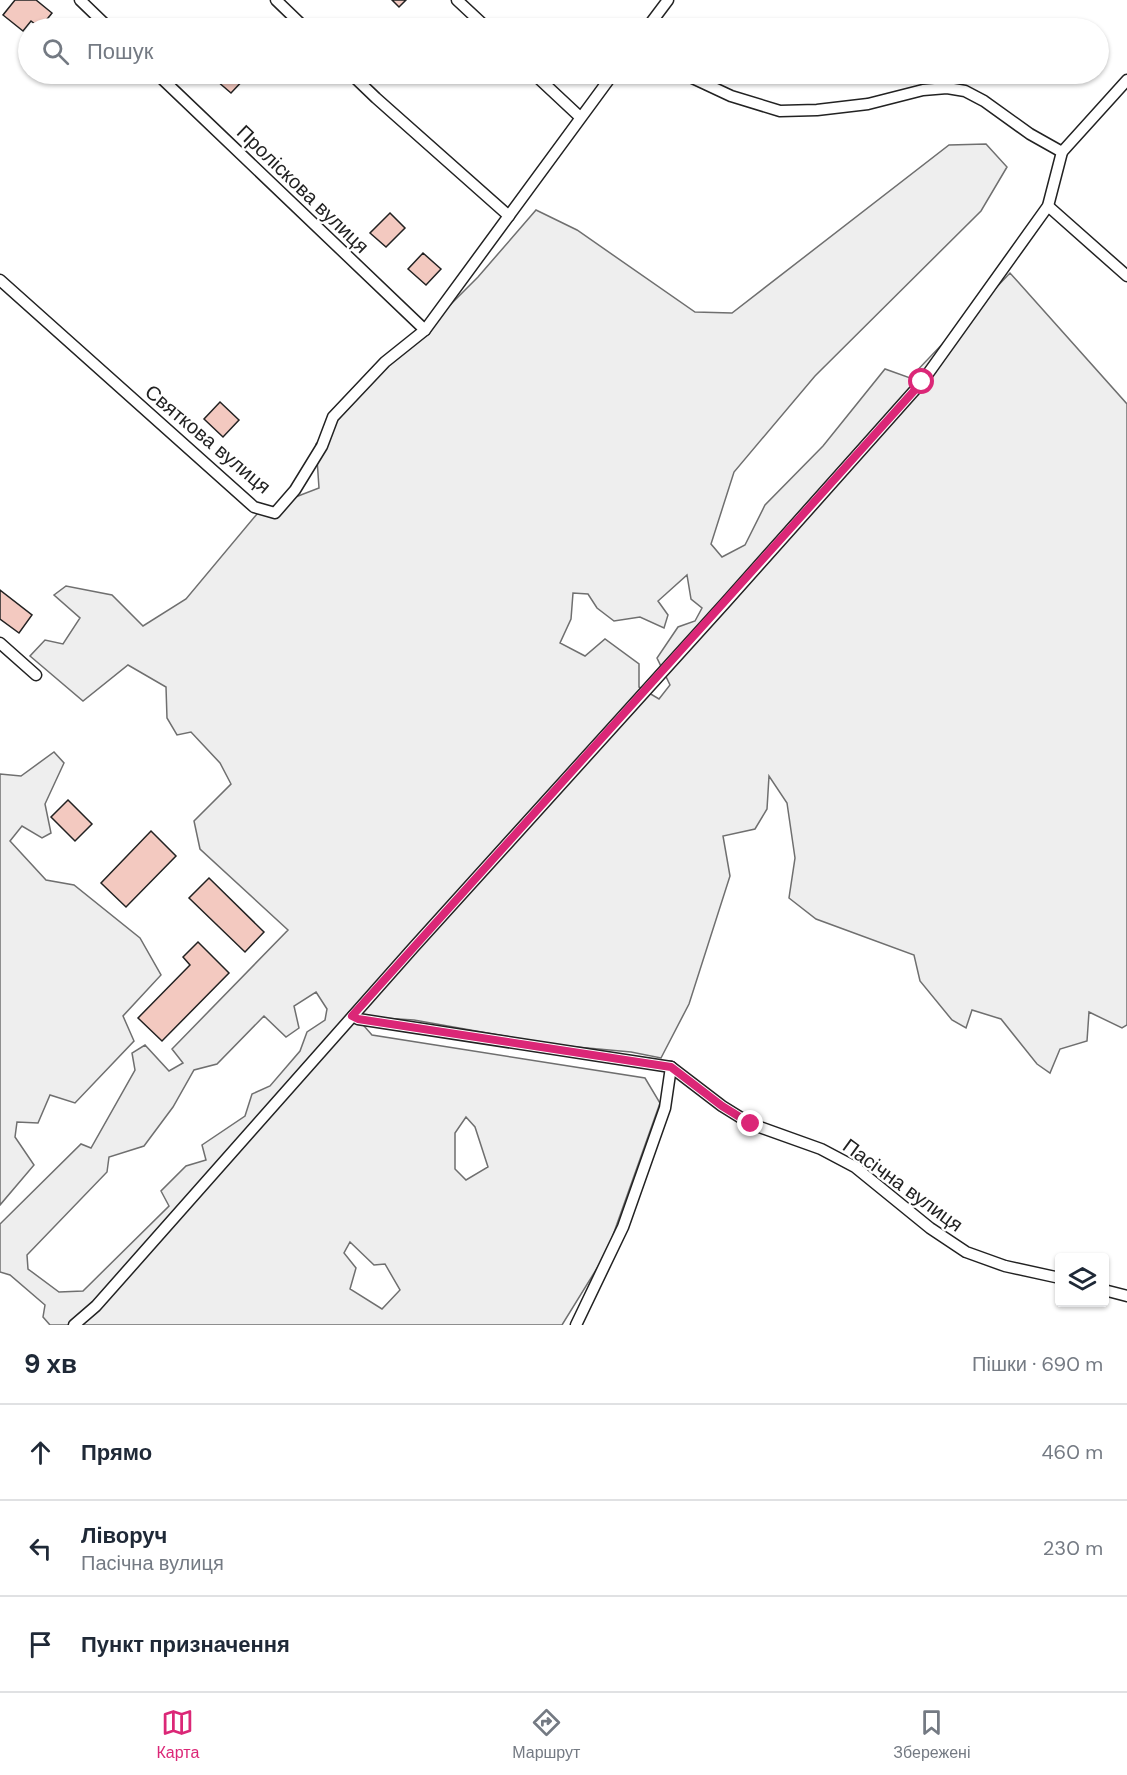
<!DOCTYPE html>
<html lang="uk">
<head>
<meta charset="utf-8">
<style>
  body { margin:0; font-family:"DM Sans",sans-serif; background:#f6f6f7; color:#1f2937 }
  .controls { position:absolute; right:18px; bottom:18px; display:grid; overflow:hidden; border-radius:6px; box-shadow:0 2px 4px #0004 }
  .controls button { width:54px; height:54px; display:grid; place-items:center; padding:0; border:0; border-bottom:2px solid #e0e1e3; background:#fff; color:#1f2937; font:30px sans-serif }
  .stop { position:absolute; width:18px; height:18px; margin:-14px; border:4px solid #db2777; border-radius:50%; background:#fff }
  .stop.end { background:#db2777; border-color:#fff; box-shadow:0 2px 6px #0008 }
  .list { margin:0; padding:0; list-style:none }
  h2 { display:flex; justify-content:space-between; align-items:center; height:78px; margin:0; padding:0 24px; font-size:26px }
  h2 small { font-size:20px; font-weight:400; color:#747a83 }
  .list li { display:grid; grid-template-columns:39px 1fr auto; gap:18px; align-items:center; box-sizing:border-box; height:96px; padding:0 24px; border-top:2px solid #e0e1e3 }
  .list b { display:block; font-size:22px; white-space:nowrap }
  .list p { margin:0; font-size:20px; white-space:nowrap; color:#747a83 }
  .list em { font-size:20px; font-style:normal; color:#747a83 }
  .icon { flex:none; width:33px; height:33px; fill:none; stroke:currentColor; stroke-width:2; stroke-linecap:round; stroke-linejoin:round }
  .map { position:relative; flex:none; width:1127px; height:1325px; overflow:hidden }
  .search { position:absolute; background:#fff; box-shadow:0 2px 4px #0004; left:18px; right:18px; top:18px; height:66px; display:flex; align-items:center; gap:15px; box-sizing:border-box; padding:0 21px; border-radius:33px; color:#747a83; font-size:22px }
  .sheet { height:366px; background:#fff }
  nav { display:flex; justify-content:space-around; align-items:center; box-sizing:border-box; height:84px; border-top:2px solid #e0e1e3; background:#fff; font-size:16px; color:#747a83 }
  nav a { display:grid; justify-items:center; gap:3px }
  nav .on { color:#db2777 }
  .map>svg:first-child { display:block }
  .green { fill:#eee; stroke:#6f6f6f; stroke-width:1.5; fill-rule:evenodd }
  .building { fill:#f3c9c0; stroke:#222; stroke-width:1.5 }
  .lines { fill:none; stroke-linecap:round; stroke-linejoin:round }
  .minor-casing { stroke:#222; stroke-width:13 }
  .minor { stroke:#fff; stroke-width:10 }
  .route { stroke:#db2777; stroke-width:8 }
  .labels { text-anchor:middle; stroke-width:4.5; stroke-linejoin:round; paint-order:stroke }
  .street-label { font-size:20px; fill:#222; stroke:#fff }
</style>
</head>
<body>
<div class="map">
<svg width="1127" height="1325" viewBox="0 0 1127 1325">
  <rect width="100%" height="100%" fill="#fff"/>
  <g class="green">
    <path d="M 986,144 L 1007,167 L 981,211 L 815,376 L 734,472 L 711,544 L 722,557 L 745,545 L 765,505 L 823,446 L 885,369 L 910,378 L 1010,273 L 1127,404 L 1127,1025 L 1122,1028 L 1089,1012 L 1087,1041 L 1060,1049 L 1050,1073 L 1037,1064 L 1001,1019 L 972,1010 L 966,1028 L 952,1020 L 920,981 L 914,955 L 816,919 L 789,898 L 795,858 L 787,803 L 769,776 L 767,809 L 755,829 L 723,836 L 730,876 L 689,1004 L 661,1058 L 631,1052 L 555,1045 L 414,1020 L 351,1016 L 358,1019 L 372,1035 L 645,1078 L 660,1103 L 607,1252 L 562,1325 L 50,1325 L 43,1317 L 45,1305 L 10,1275 L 0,1272 L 0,1224 L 81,1144 L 91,1148 L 135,1070 L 132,1053 L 145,1045 L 169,1071 L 183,1063 L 172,1049 L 288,930 L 200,849 L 194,821 L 231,784 L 220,763 L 191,732 L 177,735 L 167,718 L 166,687 L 128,665 L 83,701 L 30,656 L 45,640 L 63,644 L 80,618 L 54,595 L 66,586 L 112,595 L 143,626 L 186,599 L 257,514 L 280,503 L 319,488 L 316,444 L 405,346 L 425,330 L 478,277 L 536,210 L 577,230 L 695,312 L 732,313 L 949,145 ZM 687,575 L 691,599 L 702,608 L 695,621 L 678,627 L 657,658 L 670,685 L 659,699 L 639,687 L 639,664 L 605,639 L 585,656 L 560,643 L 571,619 L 573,593 L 588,594 L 597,608 L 614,621 L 640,617 L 664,628 L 668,615 L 658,601 ZM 316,992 L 327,1009 L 325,1020 L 307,1032 L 300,1051 L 270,1086 L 252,1094 L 245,1116 L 202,1145 L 206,1160 L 186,1166 L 161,1191 L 169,1206 L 83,1291 L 59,1292 L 28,1269 L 27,1255 L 107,1172 L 109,1157 L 144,1146 L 173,1107 L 194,1070 L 217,1064 L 264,1016 L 286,1037 L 299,1028 L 294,1006 ZM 466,1117 L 475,1127 L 488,1167 L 466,1180 L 455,1169 L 455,1133 ZM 350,1242 L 374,1265 L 385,1264 L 400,1290 L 382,1309 L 350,1289 L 356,1268 L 344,1253 Z"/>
    <polygon points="54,752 64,763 45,804 51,833 42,838 22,826 10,841 46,880 74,885 140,938 161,975 123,1016 134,1041 75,1103 50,1095 38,1123 17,1122 15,1137 34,1165 0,1205 0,774 21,776"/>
  </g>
  <g class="building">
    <polygon points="15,0 36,0 52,13 40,28 31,21 23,31 3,15"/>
    <polygon points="392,0 406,0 399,7"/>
    <polygon points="223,74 242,74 246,77 231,93 217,81"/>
    <polygon points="390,213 405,228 386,247 370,233"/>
    <polygon points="423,253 441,269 426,285 408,269"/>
    <polygon points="220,402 239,420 223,437 204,419"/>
    <polygon points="0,590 32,615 19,633 0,619"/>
    <polygon points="68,800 92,824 75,841 51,817"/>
    <polygon points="151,831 176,856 126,907 101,883"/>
    <polygon points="209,878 264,932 245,952 189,898"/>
    <polygon points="198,942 229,973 162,1041 138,1018 190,965 183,957"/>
  </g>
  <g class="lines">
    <g class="minor-casing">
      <g id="minor">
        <polyline points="80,0 109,28"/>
        <polyline points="276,0 305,28"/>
        <polyline points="457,0 487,28"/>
        <polyline points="647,28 668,0"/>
        <polyline points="157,74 425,330"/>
        <polyline points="351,74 376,98 509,216"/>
        <polyline points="534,74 580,117"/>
        <polyline points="684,74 731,96 780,111 817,110 868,104 923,90 947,88 965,91 984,101 1030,134 1062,152"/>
        <polyline points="1048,206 1127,276"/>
        <polyline points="0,280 254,507 275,513 295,490 322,446 333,417 385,362 425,330 613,74"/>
        <polyline points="0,643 36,675"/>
        <polyline points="353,1016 358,1019 671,1067 722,1106 751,1124 821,1149 855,1167 930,1228 966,1252 1005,1266 1060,1278"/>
        <polyline points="1104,1290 1127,1296"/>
        <polyline points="74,1325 96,1306 413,948 726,602 922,382 1048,206 1062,152 1127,80"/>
        <polyline points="576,1325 623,1227 665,1108 671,1067"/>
      </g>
    </g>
    <use href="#minor" class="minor"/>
  </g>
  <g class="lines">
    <polyline class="route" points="751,1124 722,1106 671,1067 358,1019 352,1016 922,382"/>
  </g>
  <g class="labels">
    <g class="street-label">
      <text transform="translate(303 189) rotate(44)" y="7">Проліскова вулиця</text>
      <text transform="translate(208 439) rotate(40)" y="7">Святкова вулиця</text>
      <text transform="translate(903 1185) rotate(36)" y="7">Пасічна вулиця</text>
    </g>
  </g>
</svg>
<div class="controls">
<button><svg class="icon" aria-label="layers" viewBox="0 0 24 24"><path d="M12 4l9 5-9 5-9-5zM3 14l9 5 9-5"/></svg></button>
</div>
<div class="stop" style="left:922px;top:382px"></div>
<div class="stop end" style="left:751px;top:1124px"></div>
<div class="search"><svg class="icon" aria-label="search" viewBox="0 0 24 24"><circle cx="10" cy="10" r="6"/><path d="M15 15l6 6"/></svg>Пошук</div>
</div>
<section class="sheet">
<h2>9 хв<small>Пішки · 690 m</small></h2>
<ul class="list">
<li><svg class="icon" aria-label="ahead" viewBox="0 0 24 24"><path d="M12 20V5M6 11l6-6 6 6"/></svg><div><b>Прямо</b></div><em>460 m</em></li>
<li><svg class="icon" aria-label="left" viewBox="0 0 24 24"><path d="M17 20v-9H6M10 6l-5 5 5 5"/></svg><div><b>Ліворуч</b><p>Пасічна вулиця</p></div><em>230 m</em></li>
<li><svg class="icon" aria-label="arrive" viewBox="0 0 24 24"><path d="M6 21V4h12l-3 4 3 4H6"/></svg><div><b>Пункт призначення</b></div></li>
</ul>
</section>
<nav>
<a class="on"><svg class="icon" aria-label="map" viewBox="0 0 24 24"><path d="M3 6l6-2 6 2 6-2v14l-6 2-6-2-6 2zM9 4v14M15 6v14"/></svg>Карта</a>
<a><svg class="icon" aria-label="directions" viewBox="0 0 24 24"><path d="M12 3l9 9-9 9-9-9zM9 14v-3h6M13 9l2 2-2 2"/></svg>Маршрут</a>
<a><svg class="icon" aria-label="saved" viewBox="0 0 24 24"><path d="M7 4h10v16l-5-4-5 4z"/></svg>Збережені</a>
</nav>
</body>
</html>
